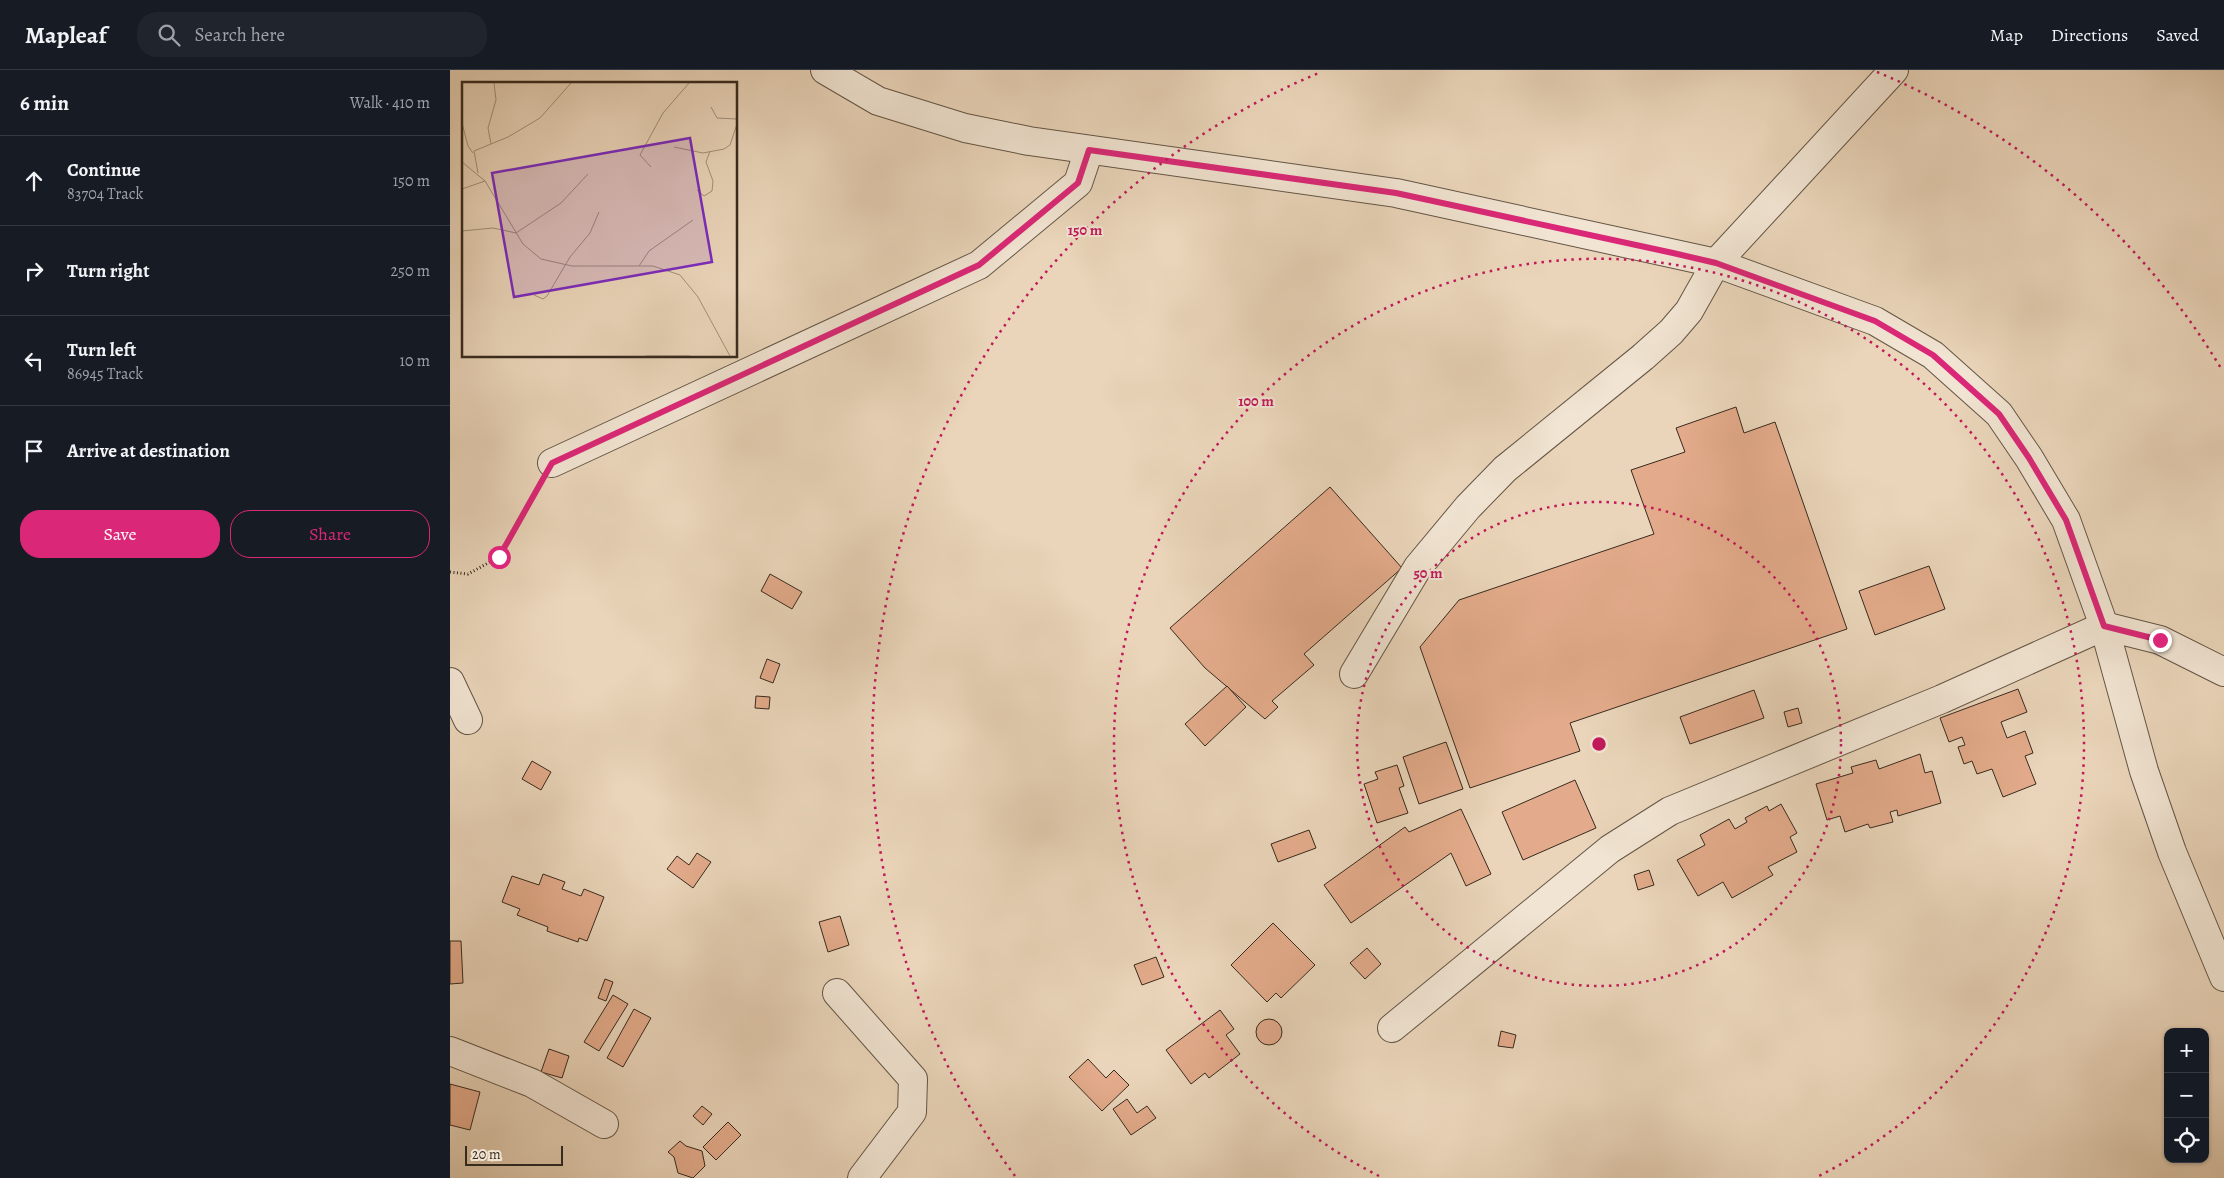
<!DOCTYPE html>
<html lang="en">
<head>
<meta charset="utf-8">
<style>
  body { margin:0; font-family:Alegreya,serif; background:#20242c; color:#f1f3f6 }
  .controls { position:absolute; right:15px; bottom:15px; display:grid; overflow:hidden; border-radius:10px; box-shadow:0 1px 4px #0004 }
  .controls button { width:45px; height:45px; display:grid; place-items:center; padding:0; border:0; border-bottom:1px solid #363941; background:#171b24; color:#f1f3f6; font:25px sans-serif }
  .scale { position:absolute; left:15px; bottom:12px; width:98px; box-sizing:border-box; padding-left:5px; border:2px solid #372a1e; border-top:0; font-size:14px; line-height:18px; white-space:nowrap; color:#372a1e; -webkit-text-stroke:4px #f1e4d2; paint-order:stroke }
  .stop { position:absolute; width:15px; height:15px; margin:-11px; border:4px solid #db2777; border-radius:50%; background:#fff }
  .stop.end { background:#db2777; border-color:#fff; box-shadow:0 1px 5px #0008 }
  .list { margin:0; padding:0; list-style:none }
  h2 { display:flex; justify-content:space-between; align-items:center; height:65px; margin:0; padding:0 20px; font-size:21px }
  h2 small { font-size:16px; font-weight:400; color:#9ea1a6 }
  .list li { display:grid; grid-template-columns:32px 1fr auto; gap:15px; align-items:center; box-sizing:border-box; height:90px; padding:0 20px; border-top:1px solid #363941 }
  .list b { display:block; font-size:19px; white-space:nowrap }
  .list p { margin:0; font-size:16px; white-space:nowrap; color:#9ea1a6 }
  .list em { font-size:16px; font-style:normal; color:#9ea1a6 }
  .actions { display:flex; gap:10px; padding:15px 20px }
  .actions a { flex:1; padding:11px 0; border:1px solid #db2777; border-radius:20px; text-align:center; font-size:18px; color:#db2777 }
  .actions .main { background:#db2777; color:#fff }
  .icon { flex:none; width:28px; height:28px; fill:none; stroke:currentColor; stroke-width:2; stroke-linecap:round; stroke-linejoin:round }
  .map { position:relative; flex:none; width:1774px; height:1108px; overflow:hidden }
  header { display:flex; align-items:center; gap:30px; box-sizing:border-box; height:70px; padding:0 25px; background:#171b24; border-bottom:1px solid #363941 }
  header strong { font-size:24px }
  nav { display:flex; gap:28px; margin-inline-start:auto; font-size:18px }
  .search { width:350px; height:45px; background:#20242c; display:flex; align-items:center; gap:12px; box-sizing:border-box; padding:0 18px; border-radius:20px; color:#9ea1a6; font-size:19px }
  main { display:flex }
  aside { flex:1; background:#171b24 }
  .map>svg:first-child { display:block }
  .building { fill:#e3ab8b; stroke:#372a1e }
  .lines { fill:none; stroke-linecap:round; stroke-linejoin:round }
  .minor-casing { stroke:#645545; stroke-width:30 }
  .path { stroke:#372a1e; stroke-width:3; stroke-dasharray:1 2.5; stroke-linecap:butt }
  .minor { stroke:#f1e4d2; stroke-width:28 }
  .route { stroke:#db2777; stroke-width:6 }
  .ring { fill:none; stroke:#c2185b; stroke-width:2.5; stroke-dasharray:2.5 5 }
  .inset-road { fill:none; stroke:#a2917c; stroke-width:1 }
  .view { fill:#7b2cbf; fill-opacity:0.15; stroke:#7b2cbf; stroke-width:2.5 }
  .inset-edge { fill:none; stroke:#372a1e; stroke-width:2.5 }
  .centre { fill:#c2185b; stroke:#f1e4d2; stroke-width:2.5 }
  .ring-label { font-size:15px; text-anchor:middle; font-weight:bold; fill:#c2185b; stroke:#f1e4d2; stroke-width:4; stroke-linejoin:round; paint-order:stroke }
</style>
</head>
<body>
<header>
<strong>Mapleaf</strong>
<div class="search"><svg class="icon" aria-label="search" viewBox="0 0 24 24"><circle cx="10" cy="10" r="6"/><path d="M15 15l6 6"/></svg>Search here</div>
<nav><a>Map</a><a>Directions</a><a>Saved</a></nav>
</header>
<main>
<aside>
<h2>6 min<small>Walk · 410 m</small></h2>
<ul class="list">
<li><svg class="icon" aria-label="ahead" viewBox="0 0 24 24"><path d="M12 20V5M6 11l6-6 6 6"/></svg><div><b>Continue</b><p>83704 Track</p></div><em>150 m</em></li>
<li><svg class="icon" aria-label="right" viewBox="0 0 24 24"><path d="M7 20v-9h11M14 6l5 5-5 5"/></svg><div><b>Turn right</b></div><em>250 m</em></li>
<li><svg class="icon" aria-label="left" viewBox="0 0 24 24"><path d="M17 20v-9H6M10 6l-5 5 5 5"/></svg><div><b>Turn left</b><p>86945 Track</p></div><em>10 m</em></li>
<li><svg class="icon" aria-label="arrive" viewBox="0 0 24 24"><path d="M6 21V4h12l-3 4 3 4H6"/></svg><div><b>Arrive at destination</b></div></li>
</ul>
<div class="actions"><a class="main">Save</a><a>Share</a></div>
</aside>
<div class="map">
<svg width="1774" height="1108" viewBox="0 0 1774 1108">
  <rect width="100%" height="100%" fill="#ead5ba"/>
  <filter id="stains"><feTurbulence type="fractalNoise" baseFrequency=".004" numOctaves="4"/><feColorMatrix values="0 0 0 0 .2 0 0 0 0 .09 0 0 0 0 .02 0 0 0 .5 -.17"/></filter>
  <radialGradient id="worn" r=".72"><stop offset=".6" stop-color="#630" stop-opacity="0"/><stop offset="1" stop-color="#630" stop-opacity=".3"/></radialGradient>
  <g class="building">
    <polygon points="1286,337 1294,363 1325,352 1397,559 1120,653 1130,681 1020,718 970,577 1009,530 1204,464 1181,400 1235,382 1226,358"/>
    <polygon points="880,417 952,498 854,584 864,595 822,631 828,637 815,649 755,598 720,558"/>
    <polygon points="1479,496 1495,539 1425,565 1409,521"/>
    <polygon points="320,504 352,522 342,539 311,521"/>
    <polygon points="317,589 330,594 323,613 310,608"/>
    <polygon points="777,616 796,637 755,676 735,654"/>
    <polygon points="1568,619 1577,642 1551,652 1557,668 1575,661 1583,683 1575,686 1586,714 1553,727 1542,699 1527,704 1522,691 1514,694 1508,677 1515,675 1512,667 1499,672 1490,648"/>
    <polygon points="1304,620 1314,648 1240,674 1230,647"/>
    <polygon points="306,626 320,627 319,639 305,638"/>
    <polygon points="1348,638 1352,653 1338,657 1334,642"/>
    <polygon points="996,672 1013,719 969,734 953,687"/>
    <polygon points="1470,684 1475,703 1482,701 1491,733 1448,746 1447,740 1440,742 1443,752 1420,758 1418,754 1395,762 1390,746 1377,750 1366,714 1403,703 1401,697 1426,690 1429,699"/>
    <polygon points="82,691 101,702 91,720 72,709"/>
    <polygon points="947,695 954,716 949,718 958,743 927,753 914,714 928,709 925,702"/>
    <polygon points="1125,710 1146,758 1073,790 1052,742"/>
    <polygon points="1331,734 1347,763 1340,767 1347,782 1318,797 1323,805 1282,828 1273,812 1248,826 1227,790 1255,775 1250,765 1279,749 1285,759 1297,752 1295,748 1317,736 1319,741"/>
    <polygon points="1011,739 1041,804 1016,816 1001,783 901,853 874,815 955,757 959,762"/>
    <polygon points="859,760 866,778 828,792 821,774"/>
    <polygon points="247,783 261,792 243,818 217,799 227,786 239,795"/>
    <polygon points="1199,800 1204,815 1188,820 1184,805"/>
    <polygon points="93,804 115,812 112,819 131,826 134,819 154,827 137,871 129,868 128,872 97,861 98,857 67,845 70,839 52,832 62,806 89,815"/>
    <polygon points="390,846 399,875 378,882 369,852"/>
    <polygon points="823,853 865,895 831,928 826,923 817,932 781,895"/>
    <polygon points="0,871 11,871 13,913 0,914"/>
    <polygon points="917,878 931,894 915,909 900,893"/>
    <polygon points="706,887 714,907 692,915 684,895"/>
    <polygon points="155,909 163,912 156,931 148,928"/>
    <polygon points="163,925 178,934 149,981 134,972"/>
    <polygon points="184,939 201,948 173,997 157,988"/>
    <polygon points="770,940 784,959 776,965 790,984 759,1008 755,1003 741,1014 716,980"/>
    <circle cx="819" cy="962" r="13"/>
    <polygon points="1051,961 1066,965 1063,978 1048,976"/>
    <polygon points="99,979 119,986 112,1008 91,1002"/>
    <polygon points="638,989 656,1008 664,1000 679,1015 652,1041 619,1007"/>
    <polygon points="0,1014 30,1022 20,1060 0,1055"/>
    <polygon points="677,1029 687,1043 697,1036 706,1048 681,1065 663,1039"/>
    <polygon points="252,1036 262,1044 253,1055 243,1046"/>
    <polygon points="278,1052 291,1065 266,1090 253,1077"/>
    <polygon points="230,1071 236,1076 252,1081 255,1096 243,1108 228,1103 224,1087 218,1082"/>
  </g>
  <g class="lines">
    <g class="minor-casing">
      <g id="minor">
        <polyline points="375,0 428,31 515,58 579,71 946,123 1266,193 1425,251 1483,285 1549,344 1579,388 1616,450 1654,556 1694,701 1722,782 1774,907"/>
        <polyline points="102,393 529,195 628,113 639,80"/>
        <polyline points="904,604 968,497 1018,437 1055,399 1193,287 1221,262 1239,241 1266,193 1444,0"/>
        <polyline points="0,612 18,650"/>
        <polyline points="387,923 463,1009 462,1042 412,1108"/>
        <polyline points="942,958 1160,779 1220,741 1492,629 1654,556 1710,570 1774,602"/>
        <polyline points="0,981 82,1013 154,1054"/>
      </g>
    </g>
    <polyline class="path" points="0,502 18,504 49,487 87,420"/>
    <use href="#minor" class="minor"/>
  </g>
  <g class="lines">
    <polyline class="route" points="49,487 102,393 529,195 628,113 639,80 946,123 1223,183 1266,193 1425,251 1483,285 1549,344 1579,388 1616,450 1654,556 1710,570"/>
  </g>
  <g class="ring">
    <circle cx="1149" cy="674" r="242"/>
    <path d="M929 1106A485 485 0 1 1 1369 1106"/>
    <path d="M565 1106A727 727 0 0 1 871 2M1427 2A727 727 0 0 1 1772 300"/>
  </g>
  <g transform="translate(12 12)">
    <rect width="275" height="275" fill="#ead5ba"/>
    <path class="inset-road" d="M 249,25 L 255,36 L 275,37M 0,41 L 6,64 L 11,71M 29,62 L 26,46 L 34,18 L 32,1M 212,65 L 241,71 L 262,67 L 268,63 L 275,42M 0,80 L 23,99 L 61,162 L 79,177 L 110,184 L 191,184 L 218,193 L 236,215 L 268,274M 189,85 L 178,73 L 201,31 L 227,1M 16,91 L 12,69 L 46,55 L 78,36 L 109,1M 0,107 L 23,99M 235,108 L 242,114 L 250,109 L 251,99 L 244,80 L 248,69M 0,149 L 31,146 L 54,151 L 99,121 L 126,92M 177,184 L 187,169 L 231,138M 72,213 L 81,217 L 85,214 L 108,175 L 128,151 L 137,130M 184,274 L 228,274"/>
    <path class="view" d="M 228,56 L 250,180 L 52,215 L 30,91 Z"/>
    <rect width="275" height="275" class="inset-edge"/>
  </g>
  <circle cx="1149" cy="674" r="8" class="centre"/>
  <g class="ring-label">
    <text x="635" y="165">150 m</text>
    <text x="806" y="336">100 m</text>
    <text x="978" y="508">50 m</text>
  </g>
  <rect width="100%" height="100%" filter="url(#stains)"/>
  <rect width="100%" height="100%" fill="url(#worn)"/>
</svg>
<div class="controls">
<button>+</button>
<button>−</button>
<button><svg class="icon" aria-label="locate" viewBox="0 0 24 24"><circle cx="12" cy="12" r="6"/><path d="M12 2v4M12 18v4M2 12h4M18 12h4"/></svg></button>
</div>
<div class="scale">20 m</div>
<div class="stop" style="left:49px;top:487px"></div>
<div class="stop end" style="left:1710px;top:570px"></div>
</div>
</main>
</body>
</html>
